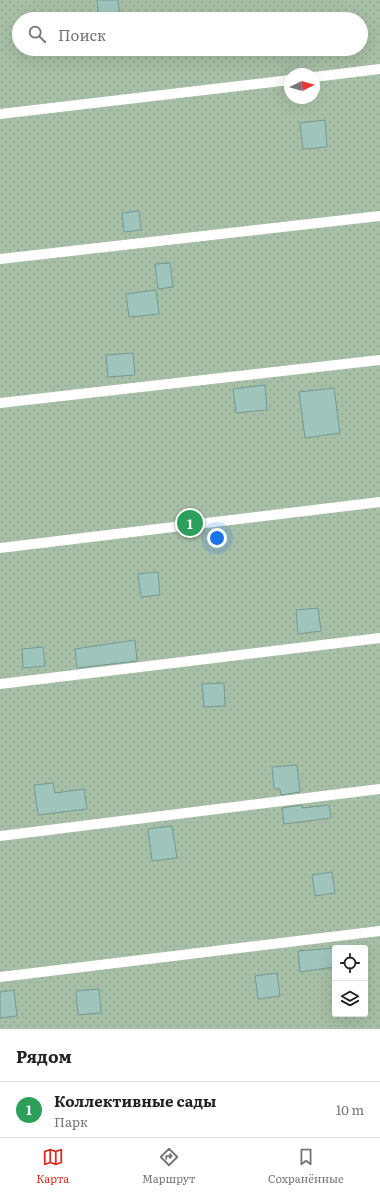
<!DOCTYPE html>
<html lang="ru">
<head>
<meta charset="utf-8">
<style>
  body { margin:0; font-family:Literata,serif; background:#f6f6f6; color:#222 }
  .controls { position:absolute; right:12px; bottom:12px; display:grid; overflow:hidden; border-radius:4px; box-shadow:0 4px 16px #0002 }
  .controls button { width:36px; height:36px; display:grid; place-items:center; padding:0; border:0; border-bottom:1px solid #e0e0e0; background:#fff; color:#222; font:20px sans-serif }
  .compass { position:absolute; left:284px; top:68px; width:36px; height:36px; border-radius:50%; background:#fff; box-shadow:0 4px 16px #0002; rotate:84deg }
  .you { position:absolute; left:217px; top:538px; width:14px; height:14px; margin:-10px; border:3px solid #fff; border-radius:50%; background:#1a73e8; box-shadow:0 0 0 6px #1a73e833 }
  .badge { display:grid; place-items:center; width:26px; height:26px; border-radius:50%; background:#d93025; color:#fff; font-size:13px; font-weight:700 }
  .pin { position:absolute; translate:-50% -50%; border:2px solid #fff; box-shadow:0 1px 4px #0006 }
  .list { margin:0; padding:0; list-style:none }
  h2 { display:flex; justify-content:space-between; align-items:center; height:52px; margin:0; padding:0 16px; font-size:17px }
  h2 small { font-size:13px; font-weight:400; color:#767676 }
  .list li { display:grid; grid-template-columns:26px 1fr auto; gap:12px; align-items:center; box-sizing:border-box; height:56px; padding:0 16px; border-top:1px solid #e0e0e0 }
  .list b { display:block; font-size:15px; white-space:nowrap }
  .list p { margin:0; font-size:13px; white-space:nowrap; color:#767676 }
  .list em { font-size:13px; font-style:normal; color:#767676 }
  .icon { flex:none; width:22px; height:22px; fill:none; stroke:currentColor; stroke-width:2; stroke-linecap:round; stroke-linejoin:round }
  .map { position:relative; flex:none; width:380px; height:1029px; overflow:hidden }
  .search { position:absolute; background:#fff; box-shadow:0 4px 16px #0002; left:12px; right:12px; top:12px; height:44px; display:flex; align-items:center; gap:10px; box-sizing:border-box; padding:0 14px; border-radius:22px; color:#767676; font-size:15px }
  .sheet { height:108px; background:#fff }
  nav { display:flex; justify-content:space-around; align-items:center; box-sizing:border-box; height:56px; border-top:1px solid #e0e0e0; background:#fff; font-size:11px; color:#767676 }
  nav a { display:grid; justify-items:center; gap:2px }
  nav .on { color:#d93025 }
  .map>svg:first-child { display:block }
  .grass { fill:url(#grass-dots); fill-rule:evenodd }
  .building { fill:#9ec4bb; stroke:#749991 }
  .lines { fill:none; stroke-linecap:round; stroke-linejoin:round }
  .service { stroke:#fff; stroke-width:10 }
</style>
</head>
<body>
<div class="map">
<svg width="380" height="1029" viewBox="0 0 380 1029">
  <defs>
    <pattern id="grass-dots" width="8" height="8" patternUnits="userSpaceOnUse"><rect width="8" height="8" fill="#a8bfa7"/><path d="M2 2h.1M6 6h.1" fill="none" stroke="#8fa48f" stroke-width="1.8" stroke-linecap="round"/></pattern>
  </defs>
  <rect width="100%" height="100%" fill="#ccf3fc"/>
  <path class="grass" d="M 0,0 L 380,0 L 380,1029 L 0,1029 ZM 19,19 L 361,19 L 361,49 L 19,49 ZM 290,74 L 314,74 L 314,98 L 290,98 ZM 335,948 L 365,948 L 365,1014 L 335,1014 Z"/>
  <g class="building">
    <polygon points="97,0 118,0 120,19 99,19"/>
    <polygon points="325,120 327,147 303,149 300,123"/>
    <polygon points="139,211 141,230 124,232 122,213"/>
    <polygon points="170,263 173,287 158,289 155,264"/>
    <polygon points="156,290 159,314 129,317 126,294"/>
    <polygon points="133,353 135,375 108,377 106,355"/>
    <polygon points="265,385 267,410 236,413 233,389"/>
    <polygon points="334,388 340,433 305,438 299,392"/>
    <polygon points="158,572 160,595 141,597 138,574"/>
    <polygon points="318,608 321,631 298,634 296,610"/>
    <polygon points="135,640 137,661 77,668 75,649"/>
    <polygon points="43,647 45,666 23,668 22,649"/>
    <polygon points="224,683 225,706 204,707 202,684"/>
    <polygon points="297,765 300,792 281,795 280,789 274,789 272,767"/>
    <polygon points="53,783 55,793 84,789 87,809 38,815 34,785"/>
    <polygon points="302,805 302,808 329,805 331,818 284,824 282,808"/>
    <polygon points="172,826 177,858 152,861 148,829"/>
    <polygon points="332,872 335,893 315,896 312,875"/>
    <polygon points="335,948 335,967 300,972 298,951"/>
    <polygon points="277,973 280,996 258,999 255,976"/>
    <polygon points="99,989 101,1013 78,1015 76,991"/>
    <polygon points="14,990 17,1016 0,1018 0,992"/>
  </g>
  <g class="lines">
    <g class="service">
      <polyline points="314,77 380,69"/>
      <polyline points="0,114 290,80"/>
      <polyline points="0,259 380,216"/>
      <polyline points="0,403 380,360"/>
      <polyline points="0,548 380,502"/>
      <polyline points="0,684 380,638"/>
      <polyline points="0,836 380,789"/>
      <polyline points="0,977 380,931"/>
    </g>
  </g>
</svg>
<div class="controls">
<button><svg class="icon" aria-label="locate" viewBox="0 0 24 24"><circle cx="12" cy="12" r="6"/><path d="M12 2v4M12 18v4M2 12h4M18 12h4"/></svg></button>
<button><svg class="icon" aria-label="layers" viewBox="0 0 24 24"><path d="M12 4l9 5-9 5-9-5zM3 14l9 5 9-5"/></svg></button>
</div>
<svg class="compass" viewBox="-18 -18 36 36"><path d="M0-13l5 13h-10z" fill="#e53935"/><path d="M0 13l5-13h-10z" fill="#767676"/></svg>
<div class="you"></div>
<div class="pin badge" style="left:190px;top:523px;background:#2e9e5b">1</div>
<div class="search"><svg class="icon" aria-label="search" viewBox="0 0 24 24"><circle cx="10" cy="10" r="6"/><path d="M15 15l6 6"/></svg>Поиск</div>
</div>
<section class="sheet">
<h2>Рядом<small></small></h2>
<ul class="list">
<li><span class="badge" style="background:#2e9e5b">1</span><div><b>Коллективные сады</b><p>Парк</p></div><em>10 m</em></li>
</ul>
</section>
<nav>
<a class="on"><svg class="icon" aria-label="map" viewBox="0 0 24 24"><path d="M3 6l6-2 6 2 6-2v14l-6 2-6-2-6 2zM9 4v14M15 6v14"/></svg>Карта</a>
<a><svg class="icon" aria-label="directions" viewBox="0 0 24 24"><path d="M12 3l9 9-9 9-9-9zM9 14v-3h6M13 9l2 2-2 2"/></svg>Маршрут</a>
<a><svg class="icon" aria-label="saved" viewBox="0 0 24 24"><path d="M7 4h10v16l-5-4-5 4z"/></svg>Сохранённые</a>
</nav>
</body>
</html>
